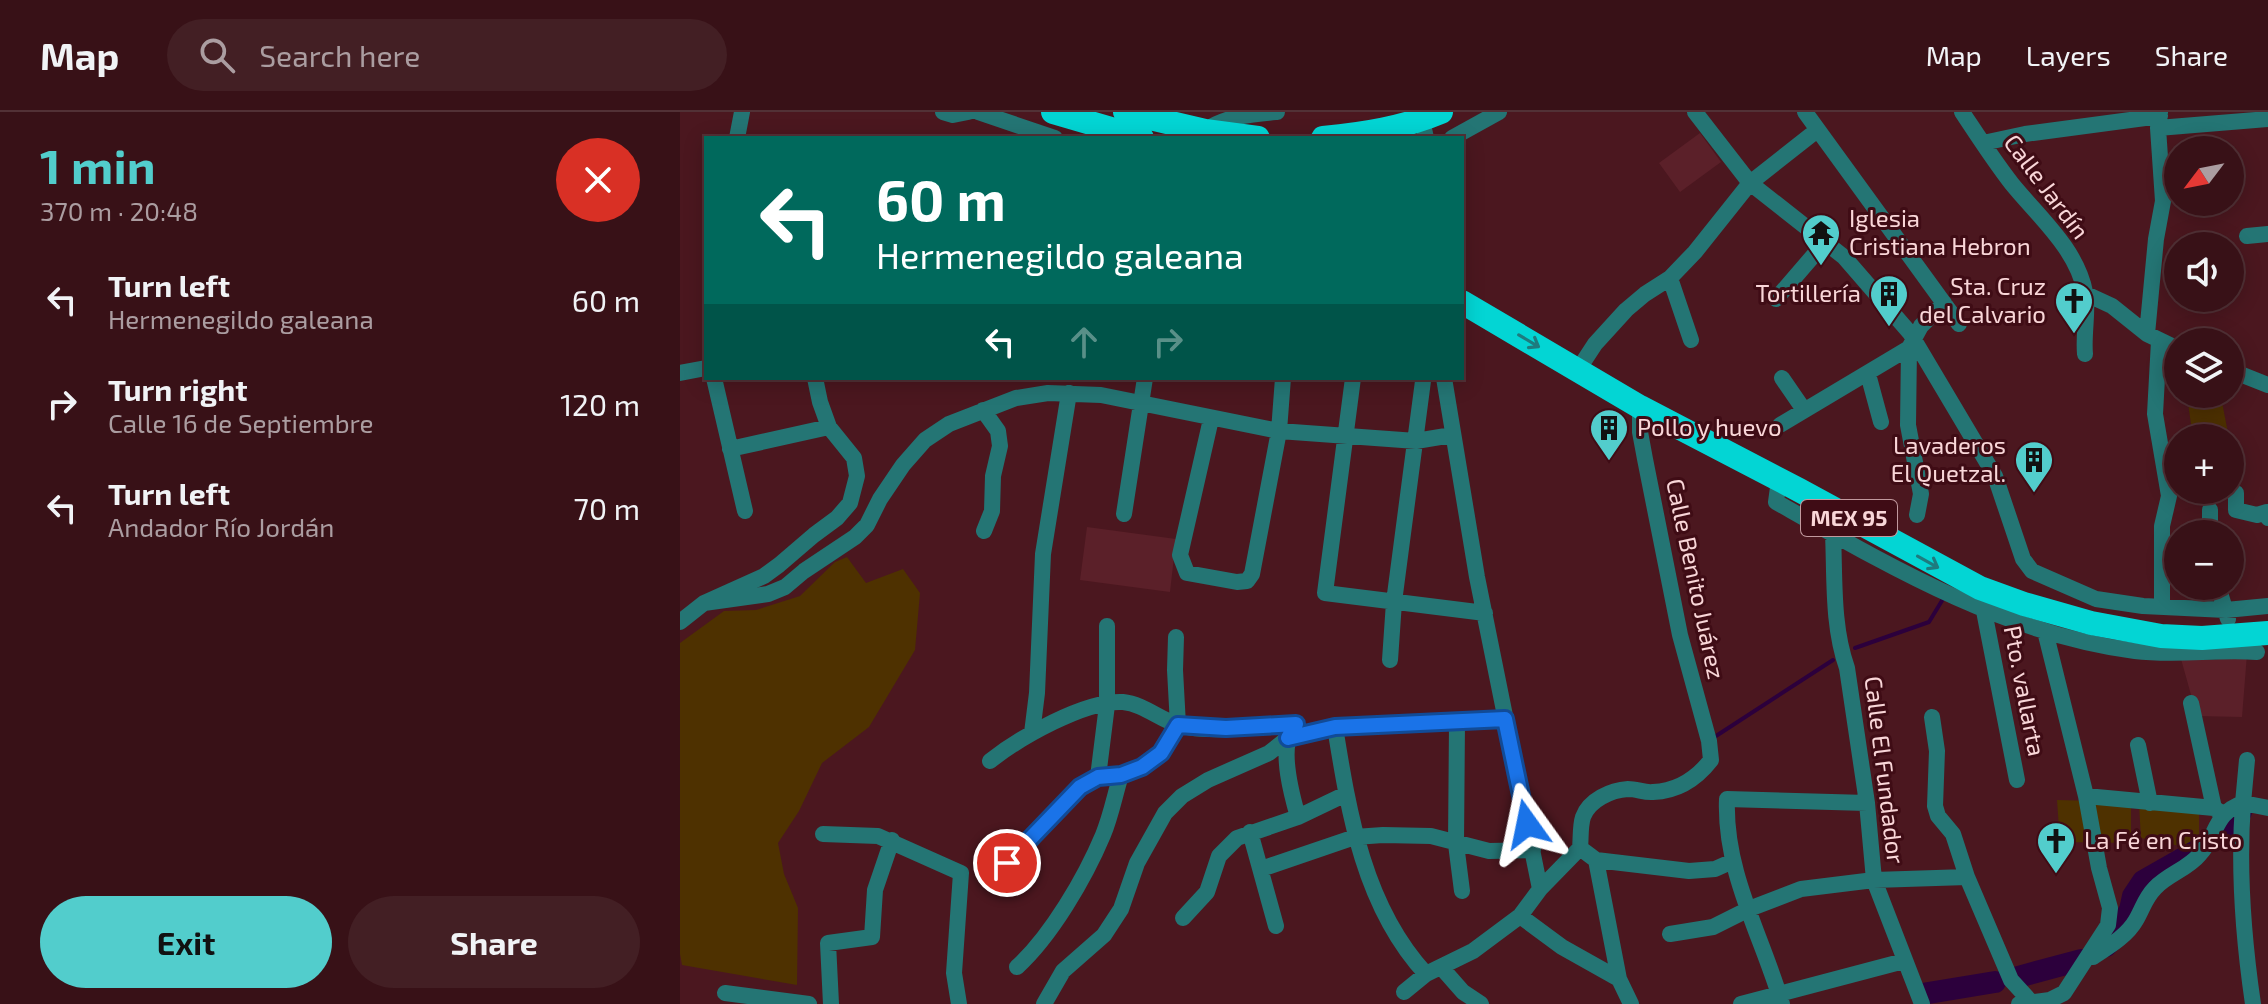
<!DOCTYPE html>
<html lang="en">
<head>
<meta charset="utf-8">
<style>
	body { margin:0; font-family:"Exo 2",sans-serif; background:#431f24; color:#f1f3f6; height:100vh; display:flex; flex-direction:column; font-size:30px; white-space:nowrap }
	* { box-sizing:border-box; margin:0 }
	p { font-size:26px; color:#ab9da1 }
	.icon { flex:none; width:44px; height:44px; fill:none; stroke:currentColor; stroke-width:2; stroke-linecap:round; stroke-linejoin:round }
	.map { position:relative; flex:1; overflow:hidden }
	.drawer { display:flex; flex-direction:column; background:#381117; width:680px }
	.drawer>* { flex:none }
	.banner { position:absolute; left:24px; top:24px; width:760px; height:244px; border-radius:0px; box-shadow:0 4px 20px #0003,0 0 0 2px #523136; background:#00695c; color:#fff; overflow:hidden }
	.needle { width:52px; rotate:238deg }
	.controls { position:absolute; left:1484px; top:24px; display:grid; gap:16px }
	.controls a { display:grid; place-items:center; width:80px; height:80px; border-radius:50%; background:#381117; box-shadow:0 4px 20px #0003,0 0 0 2px #523136; font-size:40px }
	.pin { position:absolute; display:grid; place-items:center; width:68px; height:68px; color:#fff; margin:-34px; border:4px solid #fff; border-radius:50%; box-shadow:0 2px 8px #0007 }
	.me { position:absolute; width:88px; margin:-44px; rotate:348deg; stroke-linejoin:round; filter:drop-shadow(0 0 6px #0008) }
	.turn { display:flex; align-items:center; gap:28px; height:168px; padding:0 40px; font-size:36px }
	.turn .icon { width:104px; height:104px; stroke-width:2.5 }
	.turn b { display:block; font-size:56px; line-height:68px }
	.lanes { display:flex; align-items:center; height:76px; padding:0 40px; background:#0003; justify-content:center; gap:40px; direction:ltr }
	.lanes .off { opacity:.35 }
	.round { display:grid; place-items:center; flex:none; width:84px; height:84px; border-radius:42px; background:#431f24 }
	.headline { display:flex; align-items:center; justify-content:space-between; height:136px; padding:0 40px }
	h1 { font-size:48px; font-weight:700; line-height:60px; color:#52cdcc }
	.primary-button { display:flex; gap:16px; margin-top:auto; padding:16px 40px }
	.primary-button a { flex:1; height:92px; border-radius:48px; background:#52cdcc; color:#111; font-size:32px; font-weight:700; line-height:92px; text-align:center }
	.primary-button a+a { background:#431f24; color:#f1f3f6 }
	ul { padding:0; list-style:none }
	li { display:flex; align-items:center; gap:24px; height:104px; padding:0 40px }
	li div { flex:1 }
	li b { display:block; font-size:30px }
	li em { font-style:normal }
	header { display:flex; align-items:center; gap:48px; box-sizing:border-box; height:112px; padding:0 40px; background:#381117; border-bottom:2px solid #523136 }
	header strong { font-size:38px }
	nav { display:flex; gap:44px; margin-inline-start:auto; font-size:28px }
	.search { width:560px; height:72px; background:#431f24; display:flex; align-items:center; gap:20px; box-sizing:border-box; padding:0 28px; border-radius:44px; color:#ab9da1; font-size:30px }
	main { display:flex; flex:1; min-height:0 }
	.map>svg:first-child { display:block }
</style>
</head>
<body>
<header>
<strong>Map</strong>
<div class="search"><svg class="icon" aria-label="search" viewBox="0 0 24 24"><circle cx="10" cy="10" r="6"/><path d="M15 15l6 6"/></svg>Search here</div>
<nav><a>Map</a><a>Layers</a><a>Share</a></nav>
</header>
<main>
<section class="drawer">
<div class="headline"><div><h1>1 min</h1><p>370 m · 20:48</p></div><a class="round" style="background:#d93025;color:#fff"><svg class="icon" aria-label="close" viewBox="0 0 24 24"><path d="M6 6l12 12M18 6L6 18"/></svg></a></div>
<ul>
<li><svg class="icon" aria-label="left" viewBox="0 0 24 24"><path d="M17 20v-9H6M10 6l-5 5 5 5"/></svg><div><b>Turn left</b><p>Hermenegildo galeana</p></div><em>60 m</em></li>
<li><svg class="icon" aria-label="right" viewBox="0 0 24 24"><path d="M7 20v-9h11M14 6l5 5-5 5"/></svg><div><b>Turn right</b><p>Calle 16 de Septiembre</p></div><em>120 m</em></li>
<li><svg class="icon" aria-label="left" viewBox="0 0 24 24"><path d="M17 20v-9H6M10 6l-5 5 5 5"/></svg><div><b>Turn left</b><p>Andador Río Jordán</p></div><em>70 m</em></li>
</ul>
<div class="primary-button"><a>Exit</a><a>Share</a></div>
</section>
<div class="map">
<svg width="1588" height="892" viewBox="0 0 1588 892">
	<rect width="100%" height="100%" fill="#4b171f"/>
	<path fill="#5b2029" d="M1020,21L1041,50L1000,80L979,51Z
		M407,415L496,427L490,480L400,468Z
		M1567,542L1562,605L1517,604L1501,547L1535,548Z"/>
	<path fill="#4e3100" d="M1542,290L1549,326H1513L1508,291Z
		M167,445L186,471L223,457L240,481L235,538L189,615L142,651L119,699L98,731L104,762L118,796L117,873L2,853L0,842V531L44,499L76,498L120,484L155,450Z
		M1377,688L1451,690V731L1380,730Z
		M1459,693L1519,700V738L1461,726Z"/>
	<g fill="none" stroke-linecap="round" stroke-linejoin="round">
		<path stroke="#2c003c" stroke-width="4" d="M1175,536L1249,510L1263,487
			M1036,624L1153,548"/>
		<path stroke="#2c003c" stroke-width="22" d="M1540,720L1561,700
			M1426,834L1432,828L1450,798L1453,784L1463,769L1514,740
			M1338,865L1401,848
			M1242,882L1315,870"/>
		<path stroke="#247574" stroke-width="16" d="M263,0L273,3L288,0
			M298,0L375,26
			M1015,0L1070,71L1164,145L1230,221L1315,364L1343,447L1352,459L1416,487L1463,494L1546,498L1588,494
			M1125,0L1279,212
			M1282,0C1298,24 1314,49 1332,72C1358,104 1397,137 1405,180C1409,195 1403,222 1405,242
			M742,8L746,26
			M1478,16L1588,7
			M526,18C546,4 573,2 597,0
			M57,26L62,0
			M772,26L819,0
			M1303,31L1345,22L1480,4
			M1567,124L1588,122
			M990,166L1011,228
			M1406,182L1432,194L1467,222L1498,237
			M1096,187L1146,129
			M1467,222L1476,127L1483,89L1478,16L1480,0
			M1479,229L1475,302L1489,384L1482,414V495
			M1229,236L1228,313L1241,382L1237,403
			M898,258L915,232L946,198L965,182L990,166L1015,140L1070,71L1136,19
			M1550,258L1588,273
			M0,261L26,256
			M1188,262L1201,310
			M34,266L65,399
			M673,266L645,481L805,501
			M764,266L797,465L860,777
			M1102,266L1124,298
			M303,298L318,319L320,334L313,364L312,399L304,419
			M531,307L500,443L507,461L557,470L567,469L572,462L599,319L603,266
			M1100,313L1229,236L1241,214L1264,191
			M50,337L149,315
			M1099,368L1096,390C1209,454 1324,522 1455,539C1496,544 1537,537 1577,540
			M1556,381V398L1577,403L1587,400L1588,406
			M444,402L465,266
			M1153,422C1155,466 1152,514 1167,556L1187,691L1194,768L1242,892
			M1530,422V398
			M1538,474L1548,507
			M24,491L88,482L105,475L124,459L175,425L187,413L200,387L223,353L245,328L269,312L336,286L368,281L421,283L599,319L736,329L772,323
			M1304,499L1337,668
			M0,510L24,491L84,464L99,453L134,423L157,406L170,391L177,364L174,346L149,315L140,290L135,266
			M710,548L714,490L743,269
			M1511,591L1534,696
			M1252,605L1257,639L1255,694L1258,704L1273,722L1287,765L1331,868L1352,891
			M777,611L776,732L782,779
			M655,615C669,702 684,795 746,862
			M611,620C600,641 612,684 618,705
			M352,621L357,581L363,442L389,281
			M1458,633L1470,691
			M310,649C339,626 405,588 443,590C464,592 480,608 499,613C529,622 584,614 616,612
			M418,665L427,593V514
			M1406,684L1534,696L1543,702
			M570,720L596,814
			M143,722L198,724L281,761L274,861L279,892
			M900,736C901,727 900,714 903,705C909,688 931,678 948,677C957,677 965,681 973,680C998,679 1017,666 1031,648L1029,629L1000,523L965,347L960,320V295
			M900,736L916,748L939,867L951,892
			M916,748L1009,759L1035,757L1053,749
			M327,751L400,675L418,665L441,663L462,655L481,641L498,613L495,558L496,525
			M581,757L675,725L703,723L751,724L809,739L853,738
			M840,804L882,835L939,867
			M503,806L527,780L539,744L557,726L618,705L666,682
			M990,822L1033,815L1069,797L1121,777L1194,768L1287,765
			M1413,845C1428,835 1447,824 1456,808C1463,796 1465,786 1475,776C1488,762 1508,757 1520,742C1538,722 1534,701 1563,691L1567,648
			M337,855C371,824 405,766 423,723C431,704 435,682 441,663
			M761,855L783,880L801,892
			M724,880L746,862L793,839L840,804L860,777L900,736
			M45,881L129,892
			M151,892L148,831L192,825L195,778L212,728
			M364,892L383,859L424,823L441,797L457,751L485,701L502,684L528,668L589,641L608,626L655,615L825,607
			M1061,892L1224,849
			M1102,892C1082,824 1044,760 1047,687L1187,691
			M1339,892L1370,888L1384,881L1428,813L1430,796L1419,756L1406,684L1365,519
			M1573,892C1563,824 1558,759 1563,691L1588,696"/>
		<path stroke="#03d5d4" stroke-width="24" d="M373,0L462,26
			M445,0L525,19L578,26
			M643,26C684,22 723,16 761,0
			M782,190L960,295L1119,378L1300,476L1344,492L1411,511L1481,524L1522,526L1588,521"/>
	</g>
	<defs><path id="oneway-shaft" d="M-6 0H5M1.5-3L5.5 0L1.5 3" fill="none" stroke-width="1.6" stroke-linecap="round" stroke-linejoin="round" transform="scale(2)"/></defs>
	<g stroke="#1e7b7e">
		<use href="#oneway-shaft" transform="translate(849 229) rotate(31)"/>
		<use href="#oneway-shaft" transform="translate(1248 450) rotate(29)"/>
	</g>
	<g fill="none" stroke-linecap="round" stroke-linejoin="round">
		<defs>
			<path id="route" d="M327,751L400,675L418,665L441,663L462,655L481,641L498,613L546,616L616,612L608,626L655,615L825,607L847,712"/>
		</defs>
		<use href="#route" stroke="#114b97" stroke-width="20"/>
		<use href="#route" stroke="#1a73e8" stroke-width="14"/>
	</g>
	<defs>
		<symbol id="temple-pin" viewBox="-11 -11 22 30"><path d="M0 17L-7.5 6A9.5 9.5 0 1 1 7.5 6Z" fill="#52cdcc" stroke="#3f0c15"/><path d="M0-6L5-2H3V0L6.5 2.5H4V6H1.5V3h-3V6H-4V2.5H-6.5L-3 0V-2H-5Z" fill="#111"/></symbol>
		<symbol id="building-pin" viewBox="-11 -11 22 30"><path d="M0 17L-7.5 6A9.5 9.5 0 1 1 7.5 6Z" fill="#52cdcc" stroke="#3f0c15"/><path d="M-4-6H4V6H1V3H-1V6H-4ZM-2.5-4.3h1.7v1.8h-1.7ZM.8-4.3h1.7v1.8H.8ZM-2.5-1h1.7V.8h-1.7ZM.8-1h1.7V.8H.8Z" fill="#111"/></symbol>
		<symbol id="church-pin" viewBox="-11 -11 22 30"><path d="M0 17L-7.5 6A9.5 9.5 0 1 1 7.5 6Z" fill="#52cdcc" stroke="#3f0c15"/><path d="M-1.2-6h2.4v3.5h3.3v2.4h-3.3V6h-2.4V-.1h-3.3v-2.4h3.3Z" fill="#111"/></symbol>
	</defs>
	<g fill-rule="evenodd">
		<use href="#temple-pin" x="1119" y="99" width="44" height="60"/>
		<use href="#building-pin" x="1187" y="160" width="44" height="60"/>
		<use href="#church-pin" x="1372" y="167" width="44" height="60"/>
		<use href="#building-pin" x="907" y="294" width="44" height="60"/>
		<use href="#building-pin" x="1332" y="326" width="44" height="60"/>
		<use href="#church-pin" x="1354" y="707" width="44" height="60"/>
	</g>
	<g text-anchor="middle" stroke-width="6" stroke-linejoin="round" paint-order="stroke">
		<rect fill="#3f0c15" stroke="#c1999e" stroke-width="2" x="1121" y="388" width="96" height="36" rx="6"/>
		<g font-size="22" font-weight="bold" fill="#f9d6d8">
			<text x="1169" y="414">MEX 95</text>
		</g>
		<g font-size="24" fill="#f9d6d8" stroke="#3f0c15">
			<text transform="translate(1366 75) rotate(53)" y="8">Calle Jardín</text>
			<text transform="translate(1015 467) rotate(78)" y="8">Calle Benito Juárez</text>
			<text transform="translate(1344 579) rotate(79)" y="8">Pto. vallarta</text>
			<text transform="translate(1204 658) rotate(83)" y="8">Calle El Fundador</text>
		</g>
		<g font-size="24" fill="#f9d6d8" stroke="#3f0c15" text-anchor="start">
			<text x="1169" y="115">Iglesia<tspan x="1169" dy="28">Cristiana Hebron</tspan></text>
			<text x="1366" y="183" text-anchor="end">Sta. Cruz<tspan x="1366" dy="28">del Calvario</tspan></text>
			<text x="1181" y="190" text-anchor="end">Tortillería</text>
			<text x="957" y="324">Pollo y huevo</text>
			<text x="1326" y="342" text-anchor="end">Lavaderos<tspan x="1326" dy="28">El Quetzal.</tspan></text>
			<text x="1404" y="737">La Fé en Cristo</text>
		</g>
	</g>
</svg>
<div class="controls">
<a><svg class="needle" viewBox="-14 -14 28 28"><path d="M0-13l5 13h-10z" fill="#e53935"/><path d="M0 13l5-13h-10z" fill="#ab9da1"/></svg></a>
<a><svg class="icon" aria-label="sound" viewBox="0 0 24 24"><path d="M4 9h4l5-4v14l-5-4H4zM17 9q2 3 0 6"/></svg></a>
<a><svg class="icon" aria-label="layers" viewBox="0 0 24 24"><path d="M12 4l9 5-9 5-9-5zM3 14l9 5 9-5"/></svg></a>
<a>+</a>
<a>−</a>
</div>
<div class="pin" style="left:327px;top:751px;background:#d93025"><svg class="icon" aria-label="arrive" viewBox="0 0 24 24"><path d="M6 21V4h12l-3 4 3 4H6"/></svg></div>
<svg class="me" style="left:847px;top:712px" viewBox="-20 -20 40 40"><path d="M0-17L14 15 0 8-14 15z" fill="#1a73e8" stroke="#fff" stroke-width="4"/></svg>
<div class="banner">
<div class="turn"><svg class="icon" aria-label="left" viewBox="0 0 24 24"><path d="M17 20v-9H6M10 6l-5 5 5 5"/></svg><div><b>60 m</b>Hermenegildo galeana</div></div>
<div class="lanes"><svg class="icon" aria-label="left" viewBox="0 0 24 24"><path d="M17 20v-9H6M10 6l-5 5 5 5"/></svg><svg class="icon off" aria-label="ahead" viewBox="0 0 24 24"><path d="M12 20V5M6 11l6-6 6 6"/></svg><svg class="icon off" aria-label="right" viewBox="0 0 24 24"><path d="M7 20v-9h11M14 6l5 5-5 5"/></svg></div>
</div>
</div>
</main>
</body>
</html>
